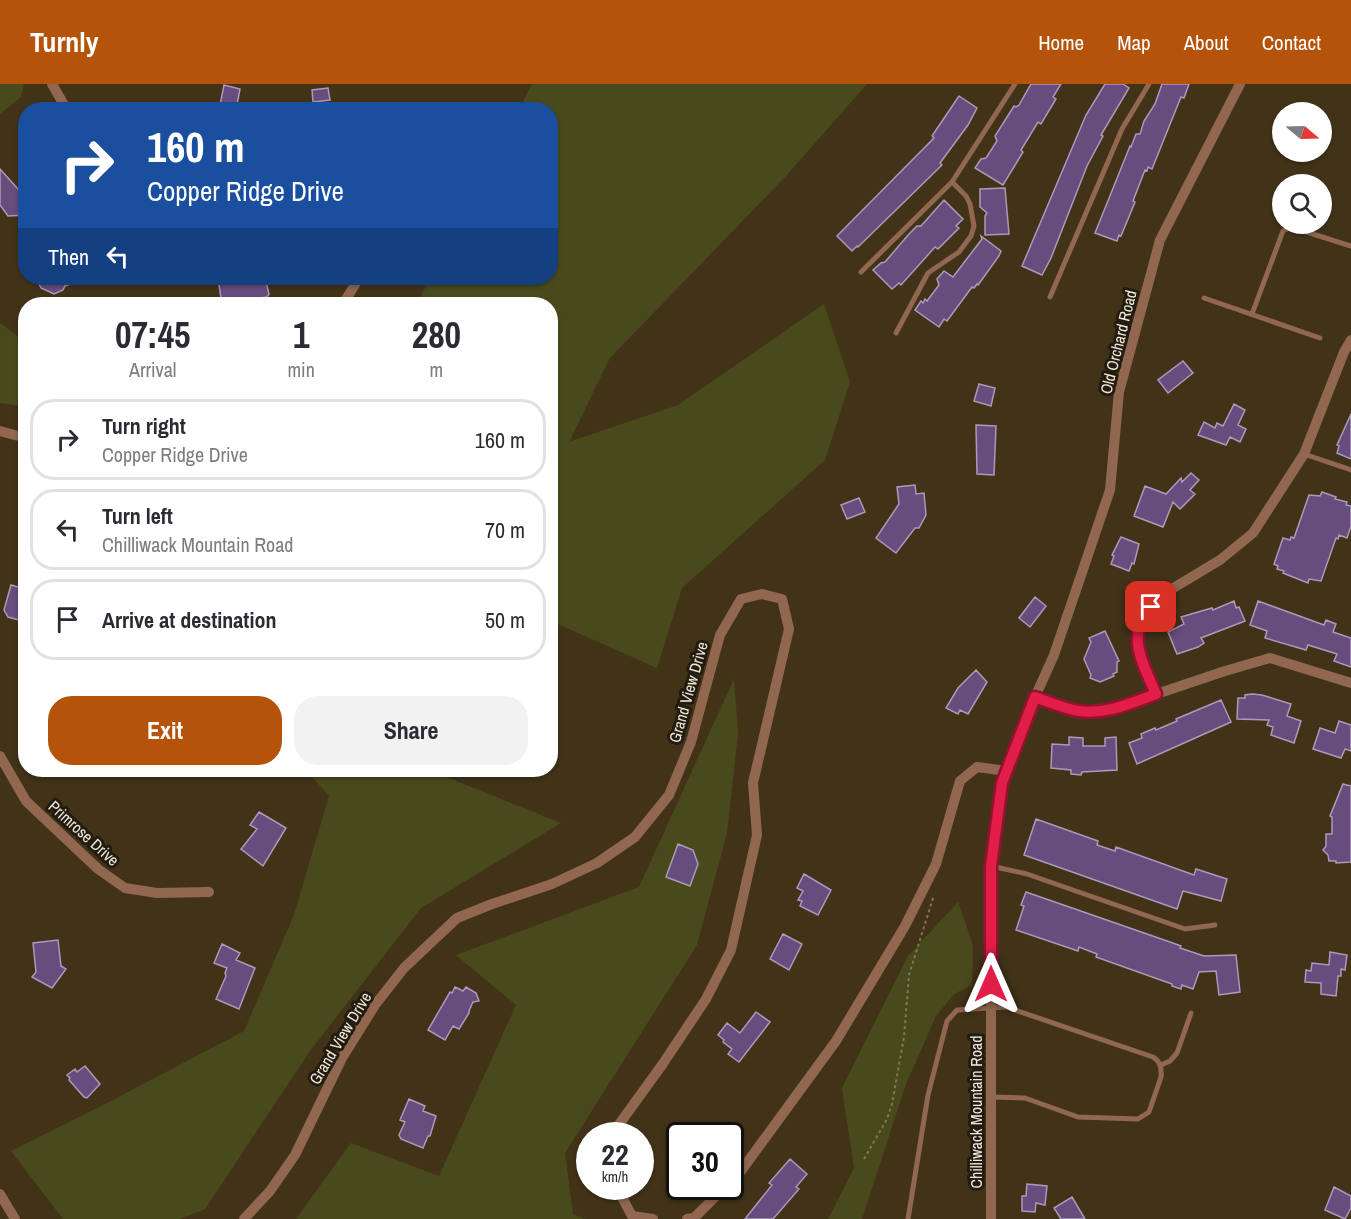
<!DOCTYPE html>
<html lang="en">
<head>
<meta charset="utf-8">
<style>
	body { margin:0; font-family:"Archivo Narrow",sans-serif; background:#f2f2f3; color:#2b2b33; height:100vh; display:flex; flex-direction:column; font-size:22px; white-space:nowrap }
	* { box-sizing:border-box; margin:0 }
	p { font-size:20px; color:#7c7c81 }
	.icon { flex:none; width:33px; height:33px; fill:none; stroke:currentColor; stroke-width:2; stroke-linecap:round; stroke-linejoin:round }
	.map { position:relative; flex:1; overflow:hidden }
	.side { position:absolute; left:18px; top:213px; width:540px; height:480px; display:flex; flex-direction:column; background:#fff; border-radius:24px; box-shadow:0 2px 4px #0004 }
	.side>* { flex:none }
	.top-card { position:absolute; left:18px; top:18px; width:540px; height:183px; border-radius:24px; box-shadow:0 2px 4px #0004; background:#1a4fa0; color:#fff; overflow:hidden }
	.needle { width:39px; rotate:109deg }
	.controls { position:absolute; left:1272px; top:18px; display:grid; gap:12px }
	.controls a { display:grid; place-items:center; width:60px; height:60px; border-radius:50%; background:#fff; box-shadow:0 2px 4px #0004; font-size:30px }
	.speed { position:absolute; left:576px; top:1038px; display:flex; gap:12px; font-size:30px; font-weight:700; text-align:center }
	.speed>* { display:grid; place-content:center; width:78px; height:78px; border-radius:50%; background:#fff; box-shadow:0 2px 4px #0004; line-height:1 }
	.speed small { font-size:15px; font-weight:400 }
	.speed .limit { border:3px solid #111; border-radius:9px; background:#fff; color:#111 }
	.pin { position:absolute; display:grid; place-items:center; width:51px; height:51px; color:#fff; margin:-26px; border-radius:12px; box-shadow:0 3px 9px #0006 }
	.me { position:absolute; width:66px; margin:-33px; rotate:0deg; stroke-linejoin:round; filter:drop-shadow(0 0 4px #0008) }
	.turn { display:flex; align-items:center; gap:21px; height:126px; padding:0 30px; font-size:27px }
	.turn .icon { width:78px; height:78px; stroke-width:2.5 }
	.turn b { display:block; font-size:42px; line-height:51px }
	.then { display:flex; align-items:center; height:57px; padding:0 30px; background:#0003; gap:12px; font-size:22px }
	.eta { display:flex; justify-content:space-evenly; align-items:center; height:102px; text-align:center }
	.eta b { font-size:36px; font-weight:700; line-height:42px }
	.cta { display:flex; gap:12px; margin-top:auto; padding:12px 30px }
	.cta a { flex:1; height:69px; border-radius:24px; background:#b45309; color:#fff; font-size:24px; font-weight:700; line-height:69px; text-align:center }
	.cta a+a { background:#f2f2f3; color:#2b2b33 }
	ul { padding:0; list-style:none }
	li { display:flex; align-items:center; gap:18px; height:81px; margin:0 12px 9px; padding:0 18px; border:3px solid #e1e1e2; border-radius:24px }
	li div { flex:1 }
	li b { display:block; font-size:22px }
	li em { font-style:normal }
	header { display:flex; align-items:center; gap:36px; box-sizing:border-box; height:84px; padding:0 30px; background:#b45309; color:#fff }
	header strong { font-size:28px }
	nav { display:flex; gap:33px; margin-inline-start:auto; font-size:21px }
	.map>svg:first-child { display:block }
</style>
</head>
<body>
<header>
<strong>Turnly</strong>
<nav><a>Home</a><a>Map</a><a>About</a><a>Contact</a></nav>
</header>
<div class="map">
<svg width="1351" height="1135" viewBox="0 0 1351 1135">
	<rect width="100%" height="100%" fill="#423318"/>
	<path fill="#494a1b" d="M0,0H24L21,13L0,30Z
		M532,0H867L786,92L610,274L569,358L678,321L824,220L850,298L825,376L682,504L657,584L551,537L550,220H417L430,194H550V26L519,25Z
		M0,239L21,255L25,253V323L0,319Z
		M734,595L738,649L727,749L697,861L565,1069L573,1130L585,1135H296L351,1059L439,1092L516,921L456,871L639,803Z
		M306,686H429L561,739L421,824L310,967L205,1125L180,1135H63L11,1067L109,1018L244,947L294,831L329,712Z
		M958,818L973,861L972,901L954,910L936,932L906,1000L862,1135H828L854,1084L842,1004L908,872Z"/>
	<path fill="#674d7d" stroke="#aa9ab9" stroke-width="1.5" d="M1031,0H1061L1053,13L1056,15L1041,40L1038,38L1021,66L1023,68L1003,101L975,84L981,75L986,74L997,57L995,52L1014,22L1016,23L1019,21Z
		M1105,0H1123L1129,4L1101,51L1103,52L1087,82L1051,174L1042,191L1022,182L1086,31Z
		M1162,0H1189L1184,14L1181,13L1152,85L1148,83L1147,87L1145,86L1133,117L1135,118L1121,152L1119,151L1117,157L1095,149L1130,62L1131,63L1136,50H1140L1144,37L1155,20Z
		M224,1L240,5L236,26H219Z
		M328,4L330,16L313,18L312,6Z
		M959,12L977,24L968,41L940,79L942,81L858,163L857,162L852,167L837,152L934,54L932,52Z
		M0,85L18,105L26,108V131L8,132L0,121Z
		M1005,104L1009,150L985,151V132L987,129L980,123V105Z
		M944,116L963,135L956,142L959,144L938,165L935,163L901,201L899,199L892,205L873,186L881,179L885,178L909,150L917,142H921Z
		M981,152L1001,167L999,172L978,201L977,200L974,204L972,203L947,237L944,235L939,243L915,226L921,217L923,219L925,215L927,217L939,201L937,195L944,187L953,193L982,155Z
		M36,194H85L65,202L63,206L54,210L41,204Z
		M226,194H265L269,210L267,213L246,216L247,220H222L218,195Z
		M1183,277L1193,289L1168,309L1158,296Z
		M979,300L995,304L991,322L974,317Z
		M1234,320L1245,326L1238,341L1246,345L1240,358L1230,353L1226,361L1198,351L1204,338L1215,344L1217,339L1223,342Z
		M1351,330V375L1337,369L1339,362L1337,361Z
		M976,341L996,342L994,391L977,390Z
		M1191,389L1199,396L1190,406L1195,410L1180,425L1173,418L1163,443L1134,432L1145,402L1166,410L1181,394L1182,398Z
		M915,401L916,410L924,409L926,431L919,444H915L896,469L876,454L899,420L897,403Z
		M1322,408L1336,413L1335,415L1347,418L1346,421L1351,422V442L1347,454L1339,451L1338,455L1336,454L1321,497L1309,495L1308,499L1283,489L1284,487L1277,485L1278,482L1274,480L1283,454L1290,456L1291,453L1294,454L1309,411L1320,412Z
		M859,414L865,428L847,435L841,421Z
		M1121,453L1139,460L1134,480L1132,479L1129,487L1111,480L1114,472L1112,471Z
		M11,501L26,505V538L8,533L4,526Z
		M1035,513L1046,522L1030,543L1019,534Z
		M1234,517L1236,524L1239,523L1245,537L1201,554L1204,559L1198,563L1177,570L1168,548L1184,540L1181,533L1212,524L1213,526Z
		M1258,517L1324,541L1326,536L1336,540L1333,548L1351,554V583L1334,577L1337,570L1308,561L1306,566L1265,554L1267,547L1250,541Z
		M1105,547L1119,577L1117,578V588L1113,590L1114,592L1100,598L1090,594L1091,591L1084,575L1091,558L1089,554Z
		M976,586L987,598L968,630L960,626L958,630L946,624L958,604Z
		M1252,610L1262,611L1291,620L1287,632L1301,637L1294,659L1271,651L1273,643L1267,641L1269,636L1237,635L1238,614H1245V611Z
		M1221,616L1231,638L1137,680L1129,659L1142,654L1141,650L1155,644L1156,646L1177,637L1176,635Z
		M1339,637L1351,641V667L1345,665L1341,674L1313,665L1320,644L1335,649Z
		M1069,653L1083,654V662H1105V654L1116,653L1117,686L1082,688L1081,691L1071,690V686L1051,684L1052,660L1069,661Z
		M1343,700L1351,702V778L1336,779V777H1329L1328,771L1323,766L1326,762V750H1332V733L1330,732Z
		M259,728L286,744L263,782L241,765L257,745L250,741Z
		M1036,735L1098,757L1097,761L1115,767L1116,763L1194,791L1196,785L1227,795L1221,817L1183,807L1177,825L1024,771Z
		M678,760L693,766L698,780L690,802L666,793Z
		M804,790L831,806L818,831L800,822L802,817L798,816L803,807L797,804Z
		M1026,808L1170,858L1181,862L1180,864L1204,872L1236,871L1240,908L1219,911L1216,887L1199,888L1193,905L1182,901L1181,905L1172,902V900L1096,873L1097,870L1079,863L1078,867L1016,846L1024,822L1021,821Z
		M783,850L802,860L789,886L770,875Z
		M58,856L61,882L66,885L52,904L32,893L36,888L33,859Z
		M222,860L240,869L236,876L255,884L239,925L216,915L226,892L225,889L227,884L214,879Z
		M1330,868L1347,871L1345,886L1341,885V892H1338L1336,912L1321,910V899L1305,898L1306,886L1311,887L1312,879L1329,881Z
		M455,903L463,907L466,903L476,909L479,917L473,918L469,927V929L459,945L453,942L445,956L428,946L450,908L452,909Z
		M756,928L770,938L739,978L728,970L732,965L723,958L724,956L718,951L727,939L740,949Z
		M85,982L100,1000L87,1014L84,1013L69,996L70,994L67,991L75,985L77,988Z
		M409,1015L425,1022L423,1027L436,1032L430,1052H428L423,1064L401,1055L399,1051L405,1038L400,1036Z
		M790,1075L807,1090L796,1103L799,1105L773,1135H745L772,1101L769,1099Z
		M1027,1100L1047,1102L1045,1121L1036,1119L1035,1128L1022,1127V1112H1026Z
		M1334,1103L1351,1112V1124L1345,1135L1325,1126Z
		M1072,1113L1085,1135H1061L1054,1124Z"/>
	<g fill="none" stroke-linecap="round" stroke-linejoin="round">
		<path stroke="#81745d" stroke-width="2" stroke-dasharray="3 3" stroke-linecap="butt" d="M864,1075L887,1035L892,1020L904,953L909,891L934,811"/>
		<path stroke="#916750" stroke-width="5" d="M861,188L952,98L1015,0
			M1050,213L1122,45L1149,0
			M1204,214L1320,254
			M1252,230L1283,147L1291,143L1351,162
			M896,249L928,189L959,168L971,152L974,142L970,120L966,112L952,98
			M1304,370L1351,386
			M991,782L1027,790L1185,845L1215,841
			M1161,981L1170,977L1177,969L1191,929
			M908,1135L928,1011L947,937L957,926L1006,923L1153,973C1160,977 1162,984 1161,993L1149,1028L1138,1035L1078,1033L1025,1014L991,1013"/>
		<path stroke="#916750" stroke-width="10" d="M52,0L67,26
			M343,220L359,194
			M0,347L26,354
			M1156,610L1136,560L1142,533L1160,512L1220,476L1253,449L1304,370L1344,268L1351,256
			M1035,613C1063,623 1082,631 1112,625L1225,587L1270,574L1351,599
			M0,672L26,717L98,785L125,804L157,809L209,808
			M730,1098L741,1087L836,957L905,842L936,780L960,697L977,683L1007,687
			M616,1102L632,1132L653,1135
			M0,1110L15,1135
			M244,1135L270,1107L295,1071L342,974L375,921L404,884L457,834L492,820L552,800L597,779L635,753L669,711L691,658L720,551L741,515L762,510L782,515L789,545L753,699L757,751L731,866L706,915L662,981L615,1046L614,1052
			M687,1135L694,1134L726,1102
			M991,1135V782L1002,699L1035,613L1054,571L1110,406L1119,308L1160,156L1240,0"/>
	</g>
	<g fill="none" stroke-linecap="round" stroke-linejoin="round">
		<defs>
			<path id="route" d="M991,900V782L1002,699L1035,613C1049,618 1064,625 1079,627C1106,631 1131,619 1156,610C1143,579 1125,552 1151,523"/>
		</defs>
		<use href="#route" stroke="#92132f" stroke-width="15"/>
		<use href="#route" stroke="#e11d48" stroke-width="10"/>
	</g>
	<g text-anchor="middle" stroke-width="6" stroke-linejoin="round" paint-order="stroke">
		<g font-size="16" fill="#f0e7d7" stroke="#231c10">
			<text transform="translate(1118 258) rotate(-76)" y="6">Old Orchard Road</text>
			<text transform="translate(688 608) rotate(-74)" y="6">Grand View Drive</text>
			<text transform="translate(84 749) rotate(42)" y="6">Primrose Drive</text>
			<text transform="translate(340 954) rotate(-59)" y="6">Grand View Drive</text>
			<text transform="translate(976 1028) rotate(-90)" y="6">Chilliwack Mountain Road</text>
		</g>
	</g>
</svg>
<div class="controls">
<a><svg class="needle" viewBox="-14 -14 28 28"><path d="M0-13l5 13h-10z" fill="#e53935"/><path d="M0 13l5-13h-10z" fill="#7c7c81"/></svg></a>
<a><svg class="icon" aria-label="search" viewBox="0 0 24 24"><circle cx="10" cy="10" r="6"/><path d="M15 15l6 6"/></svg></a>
</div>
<div class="speed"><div>22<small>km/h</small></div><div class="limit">30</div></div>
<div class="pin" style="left:1151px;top:523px;background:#d93025"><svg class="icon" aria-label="arrive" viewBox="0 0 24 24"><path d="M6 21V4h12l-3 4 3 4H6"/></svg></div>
<svg class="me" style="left:991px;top:900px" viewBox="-20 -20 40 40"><path d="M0-17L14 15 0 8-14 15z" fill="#e11d48" stroke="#fff" stroke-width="4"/></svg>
<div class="top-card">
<div class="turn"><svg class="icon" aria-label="right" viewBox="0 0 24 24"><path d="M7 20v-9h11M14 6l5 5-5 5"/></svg><div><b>160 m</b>Copper Ridge Drive</div></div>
<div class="then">Then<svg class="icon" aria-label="left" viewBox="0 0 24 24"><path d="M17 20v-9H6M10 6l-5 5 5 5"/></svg></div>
</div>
<section class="side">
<div class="eta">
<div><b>07:45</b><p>Arrival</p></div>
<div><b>1</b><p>min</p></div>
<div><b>280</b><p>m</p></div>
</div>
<ul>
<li><svg class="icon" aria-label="right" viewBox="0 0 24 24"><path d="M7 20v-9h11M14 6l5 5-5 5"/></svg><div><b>Turn right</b><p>Copper Ridge Drive</p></div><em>160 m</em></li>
<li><svg class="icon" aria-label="left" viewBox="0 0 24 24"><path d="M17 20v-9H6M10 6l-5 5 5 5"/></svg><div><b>Turn left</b><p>Chilliwack Mountain Road</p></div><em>70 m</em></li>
<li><svg class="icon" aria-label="arrive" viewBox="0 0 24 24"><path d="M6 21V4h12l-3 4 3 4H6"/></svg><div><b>Arrive at destination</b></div><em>50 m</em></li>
</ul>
<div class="cta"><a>Exit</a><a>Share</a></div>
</section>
</div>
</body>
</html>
